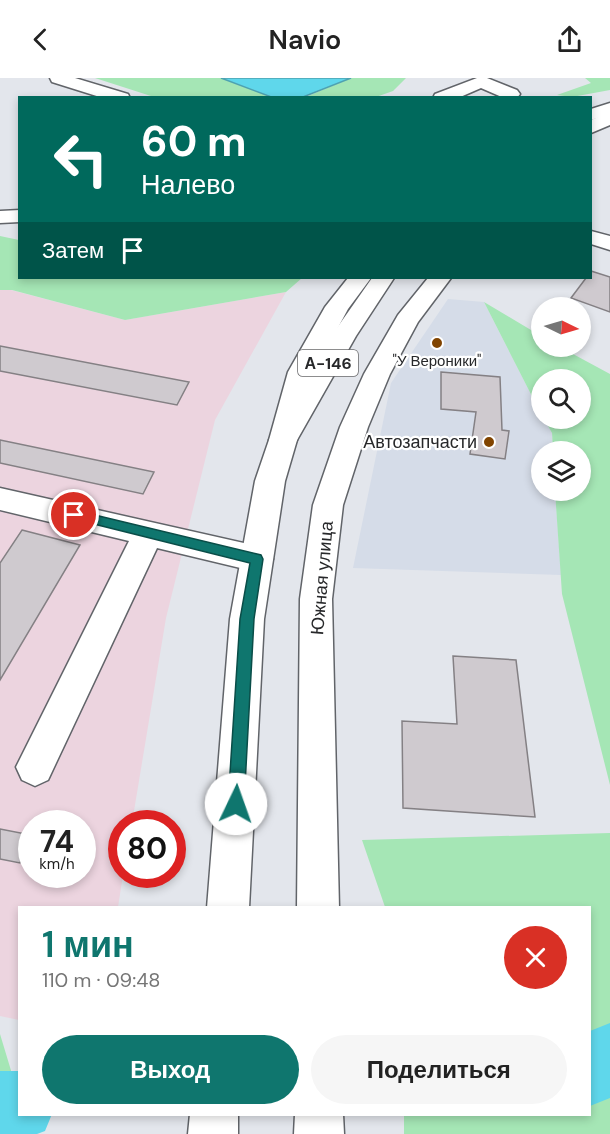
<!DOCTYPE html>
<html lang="ru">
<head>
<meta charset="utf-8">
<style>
	body { margin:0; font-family:"DM Sans",sans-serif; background:#f6f6f6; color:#222; height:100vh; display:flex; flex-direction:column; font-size:22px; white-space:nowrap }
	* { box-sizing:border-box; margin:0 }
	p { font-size:20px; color:#767676 }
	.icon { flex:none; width:33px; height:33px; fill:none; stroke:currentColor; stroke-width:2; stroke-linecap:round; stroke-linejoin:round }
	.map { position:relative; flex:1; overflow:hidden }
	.sheet { position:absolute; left:18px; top:828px; width:573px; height:210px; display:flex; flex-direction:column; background:#fff; border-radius:0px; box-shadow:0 3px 9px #0003 }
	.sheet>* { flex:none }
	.top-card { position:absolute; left:18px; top:18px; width:574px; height:183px; border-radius:0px; box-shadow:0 3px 9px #0003; background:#00695c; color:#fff; overflow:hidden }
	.needle { width:39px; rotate:95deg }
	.controls { position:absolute; left:531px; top:219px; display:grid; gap:12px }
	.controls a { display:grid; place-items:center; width:60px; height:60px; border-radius:50%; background:#fff; box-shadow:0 3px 9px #0003; font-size:30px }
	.speed { position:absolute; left:18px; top:732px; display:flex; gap:12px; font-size:30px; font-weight:700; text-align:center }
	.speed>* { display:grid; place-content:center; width:78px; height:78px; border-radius:50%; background:#fff; box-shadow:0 3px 9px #0003; line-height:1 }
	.speed small { font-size:15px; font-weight:400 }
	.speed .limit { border:9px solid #d22; background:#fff; color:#111 }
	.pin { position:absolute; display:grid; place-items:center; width:51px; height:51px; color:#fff; margin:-26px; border:3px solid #fff; border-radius:50%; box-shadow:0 2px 6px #0007 }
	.me { position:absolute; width:66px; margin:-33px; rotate:3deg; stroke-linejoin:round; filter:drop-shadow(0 0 4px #0008) }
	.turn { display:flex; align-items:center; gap:21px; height:126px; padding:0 24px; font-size:27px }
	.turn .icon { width:78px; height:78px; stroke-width:2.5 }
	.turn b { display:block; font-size:42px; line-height:51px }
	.then { display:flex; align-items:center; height:57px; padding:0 24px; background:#0003; gap:12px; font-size:22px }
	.round { display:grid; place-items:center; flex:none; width:63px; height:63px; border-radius:32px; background:#f6f6f6 }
	.headline { display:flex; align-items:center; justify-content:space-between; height:102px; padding:0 24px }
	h1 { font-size:36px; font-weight:600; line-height:45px; color:#0f766e }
	.cta { display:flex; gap:12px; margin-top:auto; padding:12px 24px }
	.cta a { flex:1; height:69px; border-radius:36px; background:#0f766e; color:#fff; font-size:24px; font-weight:600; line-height:69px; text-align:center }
	.cta a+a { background:#f6f6f6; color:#222 }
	header { display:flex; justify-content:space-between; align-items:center; height:78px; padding:0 24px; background:#fff; font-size:27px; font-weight:600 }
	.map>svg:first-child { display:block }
</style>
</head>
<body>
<header><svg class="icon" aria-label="back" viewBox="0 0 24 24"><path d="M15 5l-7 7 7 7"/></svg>Navio<svg class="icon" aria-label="share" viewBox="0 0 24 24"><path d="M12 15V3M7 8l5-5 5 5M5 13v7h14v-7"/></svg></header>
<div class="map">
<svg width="610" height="1056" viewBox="0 0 610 1056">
	<rect width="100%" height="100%" fill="#e3e6ec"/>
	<path fill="#d5dce8" d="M448,221L484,224L541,336L542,340L544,341L552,355L553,373L542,374V412L555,413L561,497L353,490L391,305Z"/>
	<path fill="#ecd4df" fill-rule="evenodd" d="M0,212H11L125,242L286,214L215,342L166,540L132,745L122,746L123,797L118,829L20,830L19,942L0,938ZM32,746H82V796H32Z"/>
	<path fill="#a5e6b5" d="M95,0H221L274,19H154Z
		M351,0H406L393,13L376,19L303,20Z
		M585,0H610V12L572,19L557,17L591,5Z
		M0,158L19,162L20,200H302L286,214L125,242L12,212H0Z
		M484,224L541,258L542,268L560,269L610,296V707L562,516L555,413L580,412V374L553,373L552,355L544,341L580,340V302H542L541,336Z
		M610,755V1056H404V1037L590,1036V830L385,829L362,762Z
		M0,956L19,1019L20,1036L25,1037L31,1056H0Z"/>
	<path fill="#5fd7eb" stroke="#4ea2b1" stroke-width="1.5" d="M221,0H351L303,19L274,20Z"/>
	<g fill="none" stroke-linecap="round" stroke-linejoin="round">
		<path fill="#5fd7eb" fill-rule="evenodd" d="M610,945V1020L590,1028V953Z
			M0,993H20V1036H52L45,1053L37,1056H0Z"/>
	</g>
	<path fill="#cfcacf" stroke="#848084" stroke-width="1.5" d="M591,193L610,199V234L571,220L586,200H591Z
		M0,268L189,304L177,327L0,293Z
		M441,294L500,299L502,352L509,353L505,381L470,376L476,334L441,331Z
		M0,362L154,394L143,416L0,385Z
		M22,452L80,467L0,602V485Z
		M453,578L516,582L535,739L403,730L402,643L457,646Z
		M0,751L31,757L20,785L0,781Z"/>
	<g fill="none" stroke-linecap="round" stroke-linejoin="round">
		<defs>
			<path id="minor" d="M50,0H75L128,16L130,20H103L52,4Z
				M477,0H487L517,12L520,16L517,20H504L481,10L458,20H433L435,16Z
				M610,34V47L591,55V42Z
				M20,132V144L0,145V133Z
				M591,153L610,158V172L591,166Z
				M348,200H371L348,231L314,294L297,362L293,369L283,372L273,369L269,362L288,294L325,229Z
				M428,200H451L418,244L390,296L368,349L343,427L332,521L339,830H297L300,521L313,427L340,349L364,296L398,237Z
				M0,410L257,468L268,472L273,481L268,490L257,494L157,470L48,702L35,708L22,702L16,689L129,463L0,432Z
				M295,1036H343L344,1056H294Z"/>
			<path id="highway" d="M610,25V36L591,42V31Z
				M372,200H394L356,258L297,362L285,403L264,541L249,830H207L230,541L255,403L269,362L332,257Z
				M190,1036H238V1056H188Z"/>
		</defs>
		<use href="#minor" stroke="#616469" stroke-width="3"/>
		<use href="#highway" stroke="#616469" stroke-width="3"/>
		<use href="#minor" fill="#fff" fill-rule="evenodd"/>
		<use href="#highway" fill="#fff" fill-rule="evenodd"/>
	</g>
	<path fill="#0f766e" stroke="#0a4d48" stroke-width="1.5" d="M74,432L261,477L263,481L254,541L244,726L242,732L236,734L230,732L228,726L240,541L250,485L70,440L68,437L70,433Z"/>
	<g fill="#814400" stroke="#fff" stroke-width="2">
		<circle cx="437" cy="265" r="6"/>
		<circle cx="489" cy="364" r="6"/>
	</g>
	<g text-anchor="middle" stroke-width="4.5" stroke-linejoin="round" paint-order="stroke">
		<g font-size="15" fill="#27282a" stroke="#fff">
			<text x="437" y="288">"У Вероники"</text>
		</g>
		<rect fill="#fff" stroke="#68686a" stroke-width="1.5" x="298" y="272" width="60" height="26" rx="4.5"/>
		<g font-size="16" font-weight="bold" fill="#27282a">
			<text x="328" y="291">А-146</text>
		</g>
		<g font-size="18" fill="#27282a" stroke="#fff" text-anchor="end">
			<text x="477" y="370">Автозапчасти</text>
		</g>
		<g font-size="18" fill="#27282a" stroke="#fff">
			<text transform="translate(322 500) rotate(-85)" y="6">Южная улица</text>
		</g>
	</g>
</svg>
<div class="controls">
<a><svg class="needle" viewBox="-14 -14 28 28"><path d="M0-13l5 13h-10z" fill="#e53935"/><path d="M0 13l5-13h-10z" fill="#767676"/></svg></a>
<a><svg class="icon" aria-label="search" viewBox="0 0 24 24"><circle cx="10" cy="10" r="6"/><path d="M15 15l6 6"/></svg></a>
<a><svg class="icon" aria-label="layers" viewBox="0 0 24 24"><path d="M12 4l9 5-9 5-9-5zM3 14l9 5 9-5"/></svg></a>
</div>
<div class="speed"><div>74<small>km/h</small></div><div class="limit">80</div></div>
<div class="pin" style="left:74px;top:437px;background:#d93025"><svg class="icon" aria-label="arrive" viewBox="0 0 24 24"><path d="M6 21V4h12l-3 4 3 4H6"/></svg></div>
<svg class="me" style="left:236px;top:726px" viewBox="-20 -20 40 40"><circle r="19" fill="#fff"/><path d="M0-13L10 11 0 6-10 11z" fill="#0f766e"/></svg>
<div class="top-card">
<div class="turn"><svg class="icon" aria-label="left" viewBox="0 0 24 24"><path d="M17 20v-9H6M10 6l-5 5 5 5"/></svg><div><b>60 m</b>Налево</div></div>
<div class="then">Затем<svg class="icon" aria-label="arrive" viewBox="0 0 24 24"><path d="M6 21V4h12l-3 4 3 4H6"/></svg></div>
</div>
<section class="sheet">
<div class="headline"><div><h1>1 мин</h1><p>110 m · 09:48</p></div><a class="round" style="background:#d93025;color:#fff"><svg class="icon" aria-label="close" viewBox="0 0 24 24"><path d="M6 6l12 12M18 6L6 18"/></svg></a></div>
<div class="cta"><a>Выход</a><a>Поделиться</a></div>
</section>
</div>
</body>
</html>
